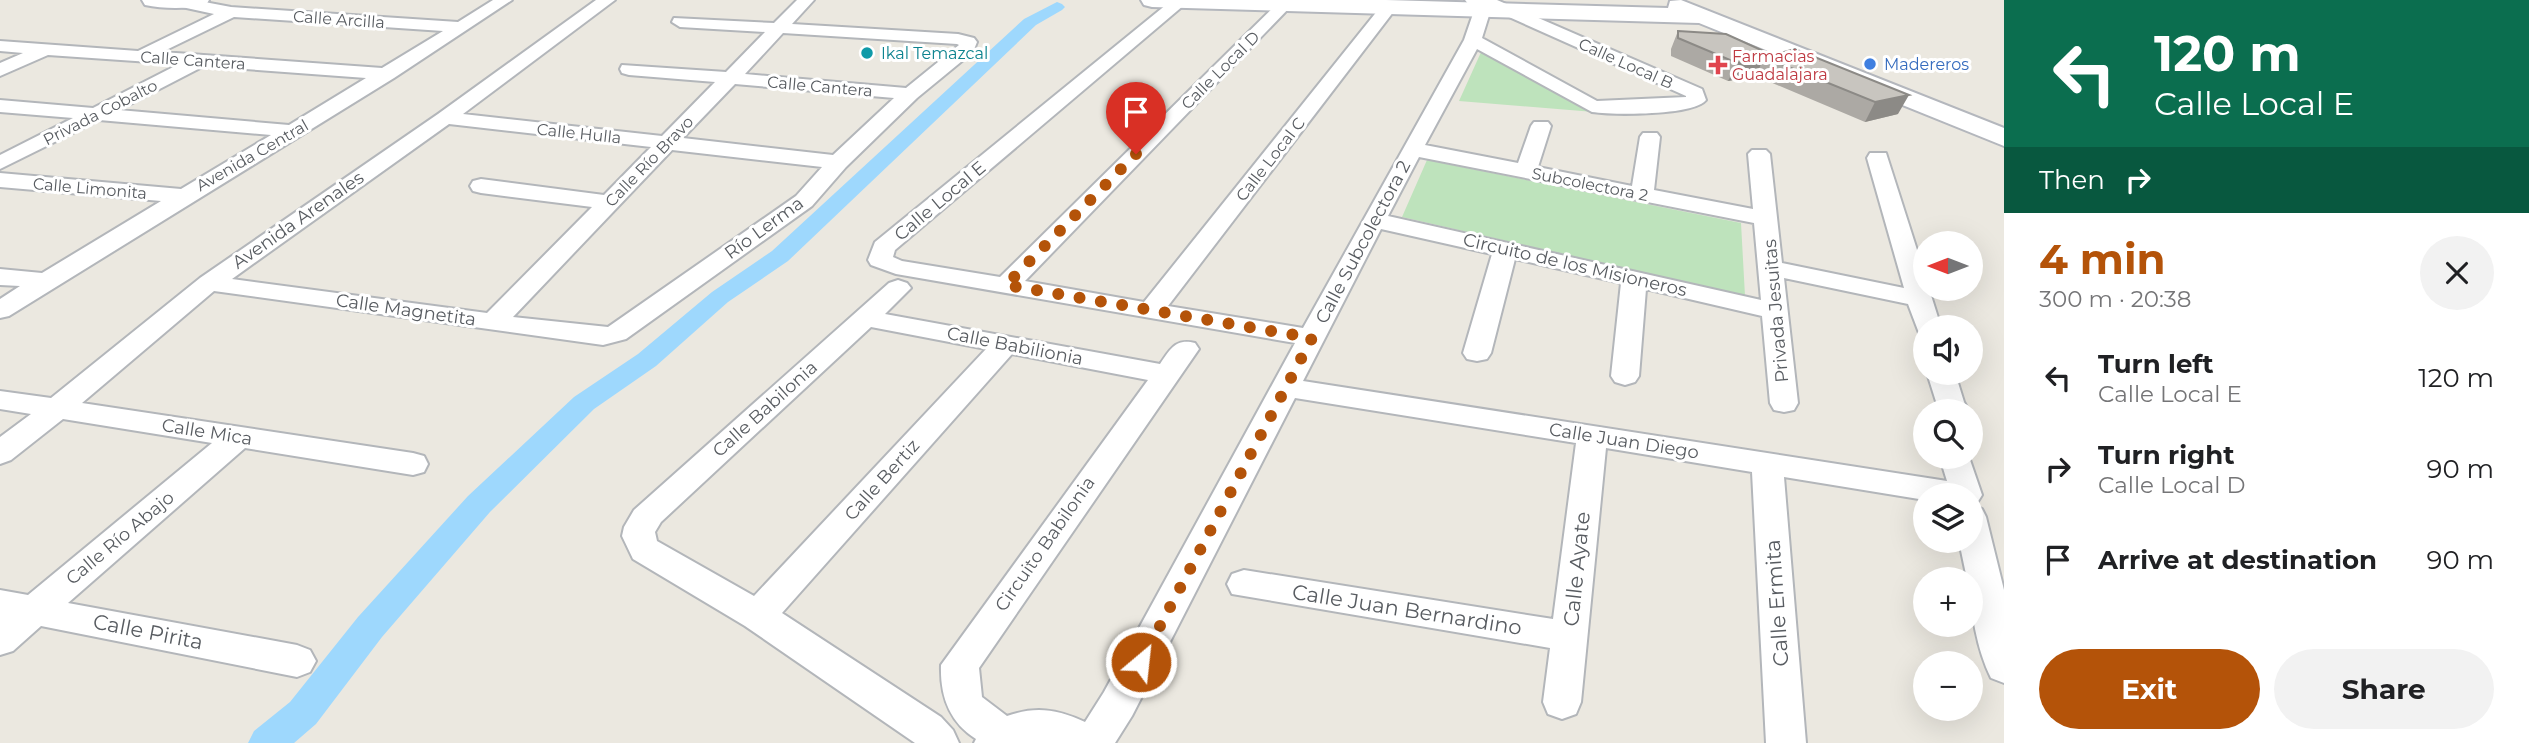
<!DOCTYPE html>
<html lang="en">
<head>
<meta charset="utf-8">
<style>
	body { margin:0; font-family:Montserrat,sans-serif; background:#f2f2f2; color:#202124; height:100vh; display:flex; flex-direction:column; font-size:26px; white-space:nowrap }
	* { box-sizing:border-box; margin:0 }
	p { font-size:23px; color:#757577 }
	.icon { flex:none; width:38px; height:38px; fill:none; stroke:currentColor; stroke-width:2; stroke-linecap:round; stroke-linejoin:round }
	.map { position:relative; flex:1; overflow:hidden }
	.drawer { display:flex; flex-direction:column; background:#fff; width:525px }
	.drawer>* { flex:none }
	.hud { background:#0b6e4f; color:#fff; overflow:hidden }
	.needle { width:46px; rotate:270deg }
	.controls { position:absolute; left:1913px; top:231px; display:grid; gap:14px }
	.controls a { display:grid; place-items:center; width:70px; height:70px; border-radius:50%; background:#fff; box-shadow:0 7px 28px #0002; font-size:35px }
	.pin { position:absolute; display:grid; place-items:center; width:60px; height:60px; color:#fff; margin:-72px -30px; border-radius:50% 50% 50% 0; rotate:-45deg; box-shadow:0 0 7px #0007 }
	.pin .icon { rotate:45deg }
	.me { position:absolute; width:77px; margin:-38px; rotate:28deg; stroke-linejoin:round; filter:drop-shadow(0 0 5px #0008) }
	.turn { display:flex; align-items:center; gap:24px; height:147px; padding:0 35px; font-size:32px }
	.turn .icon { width:91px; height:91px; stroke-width:2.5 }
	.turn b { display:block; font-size:49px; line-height:60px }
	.then { display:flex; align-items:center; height:66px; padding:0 35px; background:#0003; gap:14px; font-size:26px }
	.round { display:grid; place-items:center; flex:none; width:74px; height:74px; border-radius:37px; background:#f2f2f2 }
	.overview { display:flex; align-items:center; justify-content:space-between; height:119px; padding:0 35px }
	h1 { font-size:42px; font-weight:700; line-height:52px; color:#b45309 }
	.action { display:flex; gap:14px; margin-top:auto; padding:14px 35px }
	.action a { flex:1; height:80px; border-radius:42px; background:#b45309; color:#fff; font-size:28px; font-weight:700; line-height:80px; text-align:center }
	.action a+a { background:#f2f2f2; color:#202124 }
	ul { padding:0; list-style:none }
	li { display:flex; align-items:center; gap:21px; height:91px; padding:0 35px }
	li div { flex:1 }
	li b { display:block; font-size:26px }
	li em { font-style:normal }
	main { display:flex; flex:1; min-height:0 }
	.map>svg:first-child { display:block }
</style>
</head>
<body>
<main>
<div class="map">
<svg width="2004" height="743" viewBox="0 0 2004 743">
	<rect width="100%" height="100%" fill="#ebe8e0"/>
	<path fill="#bee3bc" d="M1482,50L1594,112L1459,101Z
		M1427,160L1741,223L1745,296L1402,217Z"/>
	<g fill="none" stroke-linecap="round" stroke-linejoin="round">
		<path fill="#9ed8fd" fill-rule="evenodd" d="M1057,2L1062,4L1065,7L1062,10L1036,25L788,261L728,302L656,366L594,409L490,512L382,637L316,724L294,743H248L254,731L290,702L358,617L468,496L574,397L638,354L712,292L772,251L1024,19Z"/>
		<defs>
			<path id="street" d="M167,0H194L231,7L458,22L493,0H512L394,78L9,316L0,318V299L20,286L0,285V269L42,273L161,201L0,187V173L181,189L271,135L99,120L0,169V155L73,118L0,112V100L93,108L179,64L48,55L0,76V63L23,53L0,51V41L138,51L214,14L168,4ZM234,17L443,31L382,68L162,52ZM204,66L366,78L289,125L119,110Z
				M596,0H615L463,114L662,136L715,82L629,75L622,73L620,69L622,65L726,72L765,32L680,27L672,22L674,18L774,23L797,0H814L792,24L958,34L974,38L977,42L973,52L917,98L846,167L812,206L626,339L603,345L214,291L82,403L413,453L424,456L428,464L424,472L413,475L245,448L68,603L297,645L310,650L316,661L310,672L297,677L41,626L13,651L0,655V590L28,595L212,443L63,419L11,460L0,464V437L31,414L0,409V391L51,398L200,278L438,114ZM783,33L957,44L959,45L906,88L745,74ZM735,84L894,98L833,155L683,138ZM449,124L651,147L604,195L481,179L473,181L470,186L473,191L481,193L592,207L487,313L232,279ZM672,150L822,167L796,196L608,327L513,317Z
				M1172,0H1190L895,250L893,257L902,261L1000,277L1281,0L1291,1L1293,4L1025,281L1144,302L1382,5L1388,3L1396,8L1394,11L1168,306L1303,328L1464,40L1474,11L1465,0H1497L1702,89L1706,100C1693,116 1613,115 1592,112L1477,49L1425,145L1518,163L1531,126L1534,122H1548L1551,126L1538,167L1632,186L1640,137L1643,133H1657L1660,137L1654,190L1753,209L1748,154L1752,150H1766L1770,154L1782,263L1904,288L1867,158L1870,153H1886L1925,275V289H1929L1941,327H1925V334L1919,333L1908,304L1784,278L1798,403L1794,410L1784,412L1774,410L1770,403L1762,316L1646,289L1639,376L1635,382L1625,385L1615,382L1611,376L1621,283L1515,259L1491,353L1487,359L1477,361L1467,359L1463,353L1492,254L1381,229L1303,381L1947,481L1943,468L1948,460L1959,457L1970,460L1982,495L1977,503L1970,505V495H1925V500L1784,477L1806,743H1766L1752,472L1606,448L1581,702L1576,714L1562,719L1548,714L1543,702L1550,648L1232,594L1227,584L1232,574L1244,570L1553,619L1576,443L1295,398L1132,716L1115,743H974L976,739C949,722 940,696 941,665L1148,380L1012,354L782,613L941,717L953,730L959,743H915L745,626L633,559L622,536L624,527L634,510L889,283L898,280L907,283L911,288L885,314L1160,364C1170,350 1175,338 1195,343L1199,349L979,668L982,697L1007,716C1035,706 1057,709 1085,722L1104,692L1295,343L896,274L871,265L868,260L875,242ZM1491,9L1686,96V97L1597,101L1482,38ZM1419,157L1754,223L1761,300L1388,216ZM871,327L986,349L754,596L657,541L655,532L661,522Z
				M1927,373H1955L1964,402L1969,411H1939Z
				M1970,505L1982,509L1986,517L2004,590V683L1991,678C1977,650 1970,610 1970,579H1967L1959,541H1970Z"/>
			<path id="secondary" d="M142,0H209L206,5C188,9 163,9 145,5Z
				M1141,0H1386L1668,8L1670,1L1681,0L2004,128V146L1699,23L1152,7L1144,5Z"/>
		</defs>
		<use href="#street" stroke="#b3b6ba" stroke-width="4"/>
		<use href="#secondary" stroke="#b4b7bd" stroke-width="4"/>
		<use href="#street" fill="#fff" fill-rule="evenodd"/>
		<use href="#secondary" fill="#fff" fill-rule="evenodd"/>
	</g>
	<path fill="#aca9a4" d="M1678,31L1772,55L1795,49L1898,114L1865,122L1756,76L1728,81L1671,56V49Z"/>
	<path fill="#8c8a86" d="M1764,57L1756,76L1728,81L1737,63Z
		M1909,95L1898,114L1865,122L1875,102Z"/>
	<path fill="#c8c5bf" stroke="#8c8a86" stroke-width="2" d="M1678,31L1726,34L1772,55L1795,49L1909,95L1875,102L1764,57L1737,63L1678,38Z"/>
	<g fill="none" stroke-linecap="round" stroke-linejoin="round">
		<path stroke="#b45309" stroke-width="12" stroke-dasharray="0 21.6" d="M1136,154L1006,285L1312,338L1141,662"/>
	</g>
	<circle fill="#0f9aa8" stroke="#fff" stroke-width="2.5" cx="867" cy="53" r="7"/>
	<circle fill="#3f7fe0" stroke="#fff" stroke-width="2.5" cx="1870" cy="64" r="7"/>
	<path fill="#e0444e" stroke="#fff" stroke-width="2.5" d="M1714.5 54.5h7v7h7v7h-7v7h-7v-7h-7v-7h7z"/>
	<g text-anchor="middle" stroke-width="6" stroke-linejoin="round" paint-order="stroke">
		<g font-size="16" fill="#585c61" stroke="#fff">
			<text transform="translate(339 19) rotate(4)" y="6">Calle Arcilla</text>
			<text transform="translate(193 60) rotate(4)" y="6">Calle Cantera</text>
			<text transform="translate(1626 63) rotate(24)" y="6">Calle Local B</text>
			<text transform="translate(1220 70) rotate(-45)" y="6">Calle Local D</text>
			<text transform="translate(820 86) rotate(5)" y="6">Calle Cantera</text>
			<text transform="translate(100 112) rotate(-27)" y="6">Privada Cobalto</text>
			<text transform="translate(579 133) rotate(6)" y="6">Calle Hulla</text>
			<text transform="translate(252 155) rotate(-30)" y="6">Avenida Central</text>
			<text transform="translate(1270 159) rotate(-52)" y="6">Calle Local C</text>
			<text transform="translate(649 161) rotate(-46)" y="6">Calle Río Bravo</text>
			<text transform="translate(1590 184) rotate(11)" y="6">Subcolectora 2</text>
			<text transform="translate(90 188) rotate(5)" y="6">Calle Limonita</text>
		</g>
		<g font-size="16" fill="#0d838f" stroke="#fff" text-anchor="start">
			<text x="881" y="59">Ikal Temazcal</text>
		</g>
		<g font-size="16" fill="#be3a42" stroke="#fff" text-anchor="start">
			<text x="1732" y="62">Farmacias<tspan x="1732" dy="18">Guadalajara</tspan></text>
		</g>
		<g font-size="16" fill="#366cbe" stroke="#fff" text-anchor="start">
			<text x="1884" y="70">Madereros</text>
		</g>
		<g font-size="18" fill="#585c61" stroke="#fff">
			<text transform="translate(940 201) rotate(-40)" y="6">Calle Local E</text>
			<text transform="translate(298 220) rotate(-35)" y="6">Avenida Arenales</text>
			<text transform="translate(764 228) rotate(-36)" y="6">Río Lerma</text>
			<text transform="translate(1363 242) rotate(-62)" y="6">Calle Subcolectora 2</text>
			<text transform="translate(1575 265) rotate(13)" y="6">Circuito de los Misioneros</text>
			<text transform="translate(406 310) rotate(8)" y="6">Calle Magnetita</text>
			<text transform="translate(1776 311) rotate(-95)" y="6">Privada Jesuitas</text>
			<text transform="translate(1015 346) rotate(11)" y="6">Calle Babilionia</text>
			<text transform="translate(765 409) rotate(-42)" y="6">Calle Babilonia</text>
			<text transform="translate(207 432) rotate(9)" y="6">Calle Mica</text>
			<text transform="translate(1624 441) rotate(9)" y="6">Calle Juan Diego</text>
			<text transform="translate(882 480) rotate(-48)" y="6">Calle Bertiz</text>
			<text transform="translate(120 538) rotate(-40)" y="6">Calle Río Abajo</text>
			<text transform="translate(1045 544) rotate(-55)" y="6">Circuito Babilonia</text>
		</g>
		<g font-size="21" fill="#585c61" stroke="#fff">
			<text transform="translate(1577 569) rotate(-84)" y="7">Calle Ayate</text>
			<text transform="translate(1777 603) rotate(-94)" y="7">Calle Ermita</text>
			<text transform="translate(1407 610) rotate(9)" y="7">Calle Juan Bernardino</text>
			<text transform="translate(148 632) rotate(11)" y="7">Calle Pirita</text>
		</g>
	</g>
</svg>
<div class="controls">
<a><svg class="needle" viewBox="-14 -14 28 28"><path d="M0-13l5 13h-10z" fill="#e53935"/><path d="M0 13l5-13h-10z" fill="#757577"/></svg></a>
<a><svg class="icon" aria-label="sound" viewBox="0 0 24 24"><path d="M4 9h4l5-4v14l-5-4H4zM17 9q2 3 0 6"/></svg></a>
<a><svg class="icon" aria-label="search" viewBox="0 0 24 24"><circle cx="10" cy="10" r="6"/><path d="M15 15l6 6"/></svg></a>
<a><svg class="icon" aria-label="layers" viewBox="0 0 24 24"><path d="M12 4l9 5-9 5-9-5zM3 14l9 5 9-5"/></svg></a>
<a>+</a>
<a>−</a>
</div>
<div class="pin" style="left:1136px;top:154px;background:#d93025"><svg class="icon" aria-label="arrive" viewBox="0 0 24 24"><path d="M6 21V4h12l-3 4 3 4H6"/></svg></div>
<svg class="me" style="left:1141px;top:662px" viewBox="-20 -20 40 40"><circle r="17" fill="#b45309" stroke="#fff" stroke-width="3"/><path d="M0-11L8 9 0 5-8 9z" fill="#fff"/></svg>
</div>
<section class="drawer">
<div class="hud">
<div class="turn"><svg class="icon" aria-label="left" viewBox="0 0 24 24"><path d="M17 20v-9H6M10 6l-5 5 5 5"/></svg><div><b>120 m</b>Calle Local E</div></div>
<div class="then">Then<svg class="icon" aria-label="right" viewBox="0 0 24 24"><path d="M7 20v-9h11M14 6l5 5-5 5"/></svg></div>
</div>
<div class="overview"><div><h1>4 min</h1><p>300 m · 20:38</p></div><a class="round"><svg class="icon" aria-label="close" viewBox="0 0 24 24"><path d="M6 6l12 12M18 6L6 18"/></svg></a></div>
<ul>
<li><svg class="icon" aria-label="left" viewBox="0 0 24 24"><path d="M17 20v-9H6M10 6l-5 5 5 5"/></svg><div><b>Turn left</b><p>Calle Local E</p></div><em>120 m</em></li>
<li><svg class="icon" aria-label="right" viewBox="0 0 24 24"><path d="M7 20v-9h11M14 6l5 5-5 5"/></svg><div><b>Turn right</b><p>Calle Local D</p></div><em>90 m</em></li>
<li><svg class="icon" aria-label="arrive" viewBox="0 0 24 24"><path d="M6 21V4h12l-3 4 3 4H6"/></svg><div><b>Arrive at destination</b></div><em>90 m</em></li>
</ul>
<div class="action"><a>Exit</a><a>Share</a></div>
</section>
</main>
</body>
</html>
